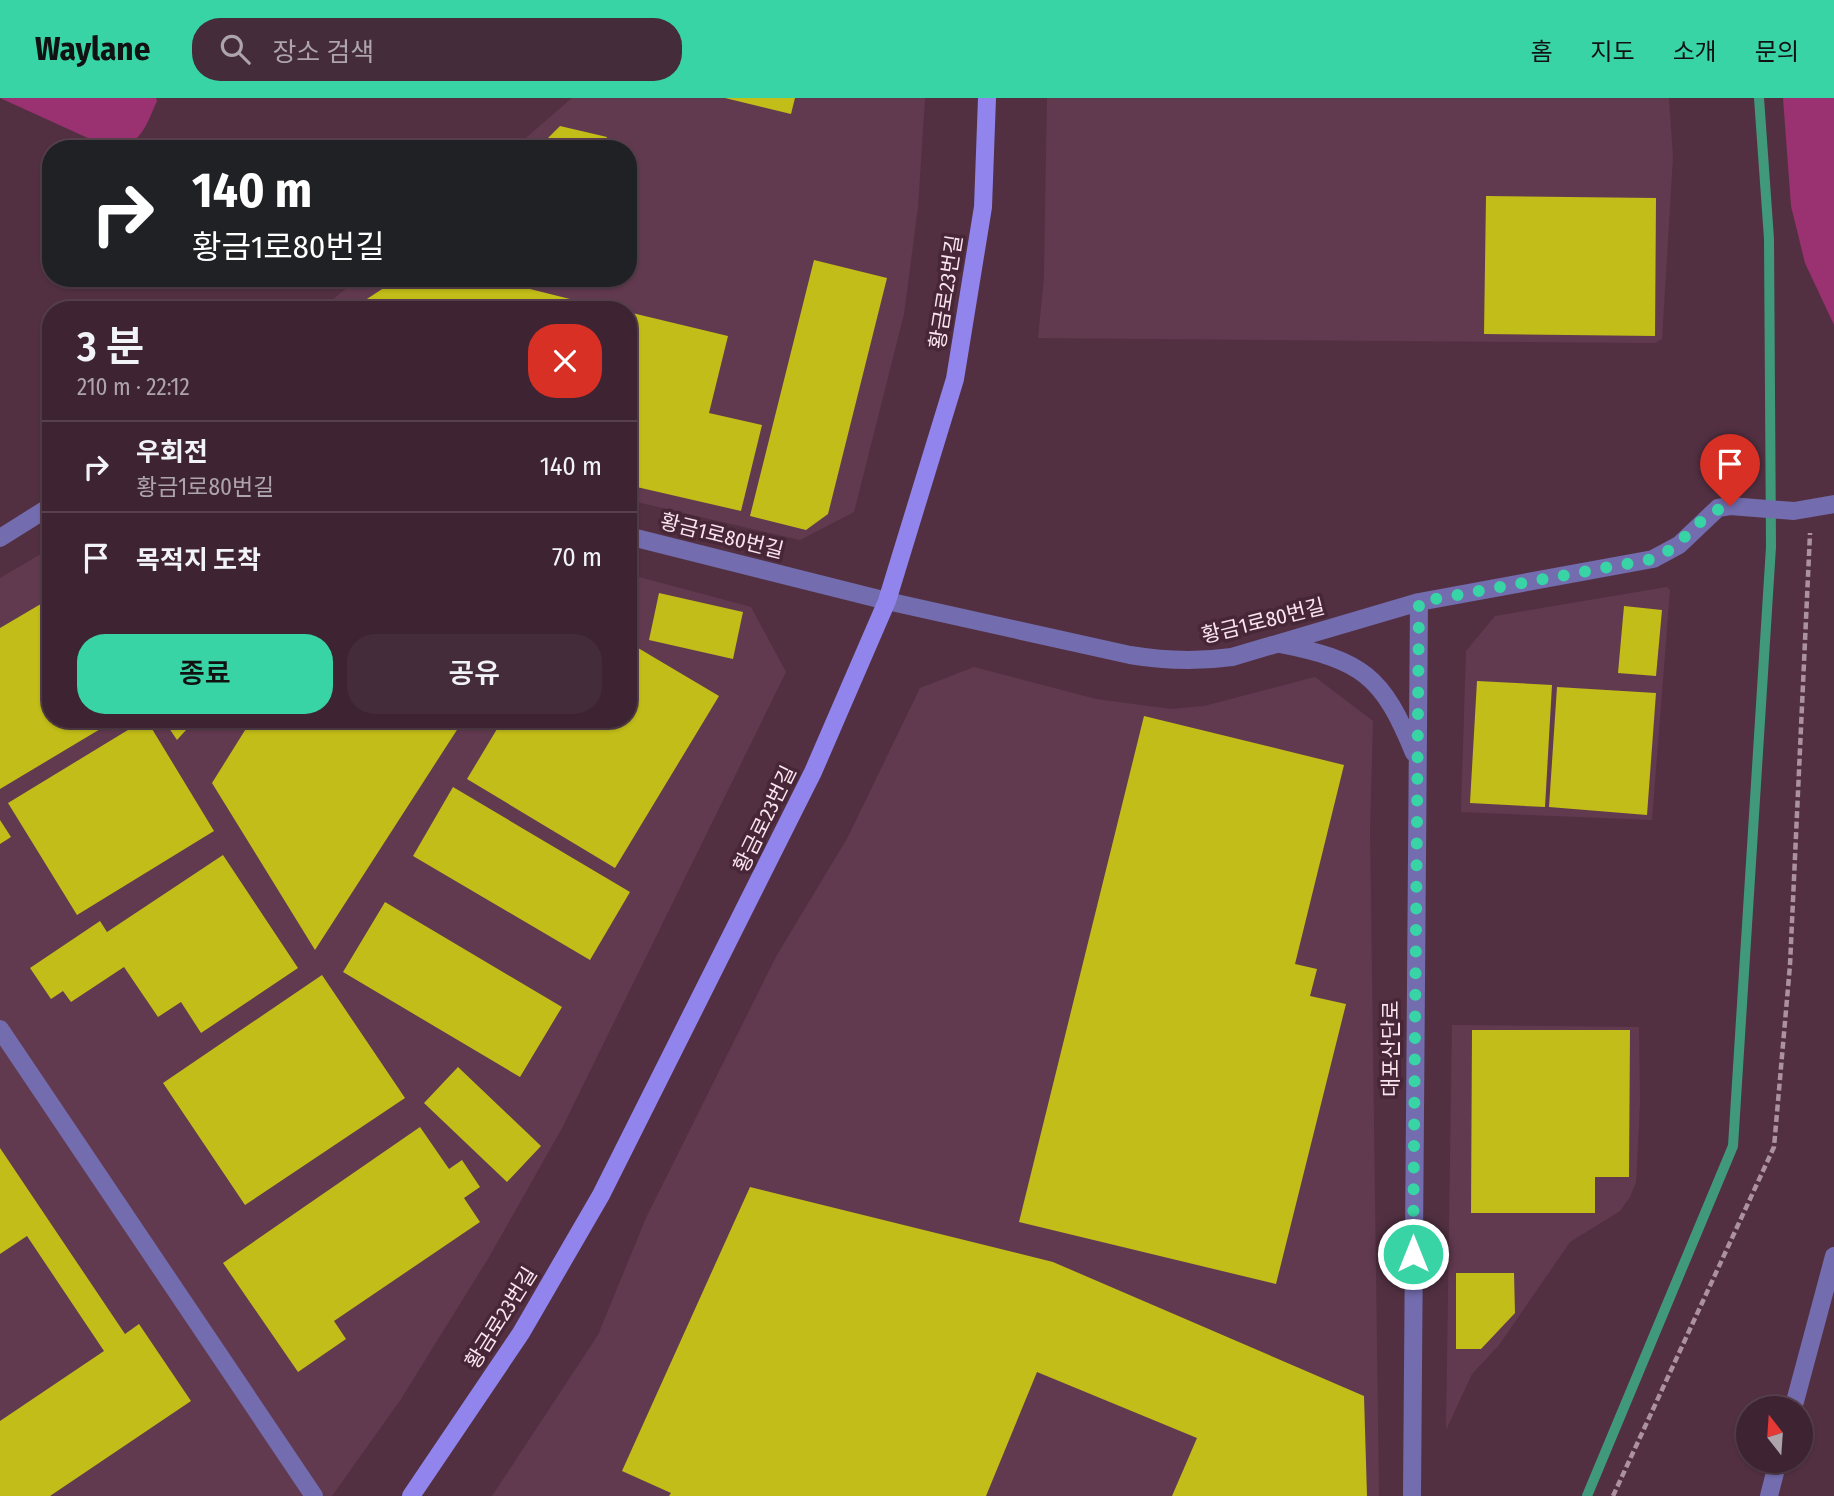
<!DOCTYPE html>
<html lang="ko">
<head>
<meta charset="utf-8">
<style>
	body { margin:0; font-family:"Fira Sans Condensed","Noto Sans KR",sans-serif; background:#452c3a; color:#f1f3f6; height:100vh; display:flex; flex-direction:column; font-size:26px; white-space:nowrap }
	* { box-sizing:border-box; margin:0 }
	p { font-size:23px; color:#ada4ac }
	.icon { flex:none; width:38px; height:38px; fill:none; stroke:currentColor; stroke-width:2; stroke-linecap:round; stroke-linejoin:round }
	.map { position:relative; flex:1; overflow:hidden }
	.side { position:absolute; left:42px; top:203px; width:595px; height:427px; display:flex; flex-direction:column; background:#3e2432; border-radius:28px; box-shadow:0 2px 5px #0004,0 0 0 2px #57414d }
	.side>* { flex:none }
	.top-card { position:absolute; left:42px; top:42px; width:595px; height:147px; border-radius:28px; box-shadow:0 2px 5px #0004,0 0 0 2px #57414d; background:#202124; color:#fff; overflow:hidden }
	.needle { width:46px; rotate:343deg }
	.controls { position:absolute; left:1736px; top:1298px; display:grid; gap:14px }
	.controls a { display:grid; place-items:center; width:77px; height:77px; border-radius:50%; background:#3e2432; box-shadow:0 2px 5px #0004,0 0 0 2px #57414d; font-size:35px }
	.pin { position:absolute; display:grid; place-items:center; width:60px; height:60px; color:#fff; margin:-72px -30px; border-radius:50% 50% 50% 0; rotate:-45deg; box-shadow:0 0 7px #0007 }
	.pin .icon { rotate:45deg }
	.me { position:absolute; width:77px; margin:-38px; rotate:0deg; stroke-linejoin:round; filter:drop-shadow(0 0 5px #0008) }
	.turn { display:flex; align-items:center; gap:24px; height:147px; padding:0 35px; font-size:32px }
	.turn .icon { width:91px; height:91px; stroke-width:2.5 }
	.turn b { display:block; font-size:49px; line-height:60px }
	.round { display:grid; place-items:center; flex:none; width:74px; height:74px; border-radius:28px; background:#452c3a }
	.headline { display:flex; align-items:center; justify-content:space-between; height:119px; padding:0 35px }
	h1 { font-size:42px; font-weight:600; line-height:52px }
	.primary-button { display:flex; gap:14px; margin-top:auto; padding:14px 35px }
	.primary-button a { flex:1; height:80px; border-radius:28px; background:#39d4a5; color:#111; font-size:28px; font-weight:600; line-height:80px; text-align:center }
	.primary-button a+a { background:#452c3a; color:#f1f3f6 }
	ul { padding:0; list-style:none }
	li { display:flex; align-items:center; gap:21px; height:91px; padding:0 35px; border-top:2px solid #57414d }
	li div { flex:1 }
	li b { display:block; font-size:26px }
	li em { font-style:normal }
	header { display:flex; align-items:center; gap:42px; box-sizing:border-box; height:98px; padding:0 35px; background:#39d4a5; color:#111 }
	header strong { font-size:33px }
	nav { display:flex; gap:38px; margin-inline-start:auto; font-size:24px }
	.search { width:490px; height:63px; background:#452c3a; display:flex; align-items:center; gap:18px; box-sizing:border-box; padding:0 24px; border-radius:28px; color:#ada4ac; font-size:26px }
	.map>svg:first-child { display:block }
</style>
</head>
<body>
<header>
<strong>Waylane</strong>
<div class="search"><svg class="icon" aria-label="search" viewBox="0 0 24 24"><circle cx="10" cy="10" r="6"/><path d="M15 15l6 6"/></svg>장소 검색</div>
<nav><a>홈</a><a>지도</a><a>소개</a><a>문의</a></nav>
</header>
<div class="map">
<svg width="1834" height="1398" viewBox="0 0 1834 1398">
	<rect width="100%" height="100%" fill="#523042"/>
	<path fill="#623a50" d="M572,0H925L918,109L904,216L854,414L800,442L628,402V212H320L359,180H628V51H513Z
		M1047,0H1669L1673,59L1662,241L1655,245L1038,240L1044,180Z
		M51,450V621H628V476L751,509L786,574L562,1030L489,1159L401,1301L332,1398H0V480Z
		M1667,489L1670,492L1652,722L1461,714L1466,553L1495,518Z
		M974,569L1096,601L1171,611L1204,608L1315,579L1373,623L1370,732L1379,1398H492L598,1237L646,1120L777,857L848,739L920,590Z
		M1452,927L1639,929L1640,1005L1636,1084L1630,1099L1620,1113L1570,1144L1499,1247L1472,1276L1446,1332Z"/>
	<path fill="#9a3170" d="M0,0H156L157,3C146,27 142,47 112,51Z
		M1783,0H1834V227L1805,165L1791,108Z"/>
	<g fill="none" stroke-linecap="round" stroke-linejoin="round">
		<path stroke="#41997b" stroke-width="10" d="M1587,1398L1733,1048L1771,449L1769,141L1759,0"/>
	</g>
	<path fill="#c2bd18" d="M725,0H795L791,16Z
		M560,28L607,39L604,51H537Z
		M1486,98L1656,100L1655,238L1484,236Z
		M814,162L887,180L828,416L806,432L750,418Z
		M399,180H486L614,212H350Z
		M628,214L728,238L709,315L762,327L741,413L628,387Z
		M659,495L743,514L733,561L649,542Z
		M51,500V621H117L0,691V530Z
		M1624,508L1662,512L1656,578L1618,575Z
		M628,544L719,598L615,770L467,681L503,621H628Z
		M1477,583L1552,587L1545,709L1470,705Z
		M1557,589L1656,595L1647,717L1549,709Z
		M1144,618L1344,667L1295,866L1317,871L1310,898L1346,906L1276,1186L1019,1124Z
		M146,621L214,733L77,817L8,705Z
		M163,621H196L177,642Z
		M252,621H464L315,852L212,685Z
		M453,689L630,794L590,862L413,758Z
		M0,722L11,739L0,746Z
		M223,757L298,870L201,935L181,904L158,919L124,869L71,904L63,893L51,901L30,870L100,823L107,834Z
		M385,804L562,909L520,979L343,874Z
		M322,877L405,1000L245,1107L163,985Z
		M1472,932H1630L1629,1079H1595V1115H1471Z
		M458,969L541,1048L507,1084L424,1005Z
		M420,1029L449,1071L462,1062L480,1089L464,1100L480,1124L334,1223L346,1241L298,1274L223,1165Z
		M0,1050L125,1236L139,1226L191,1303L50,1398H0V1323L104,1253L27,1138L0,1156Z
		M750,1089L1053,1164L1364,1298L1367,1398H1172L1197,1340L1037,1274L986,1398H669L671,1395L622,1373Z
		M1456,1175H1514L1515,1215L1481,1251H1456Z"/>
	<g fill="none" stroke-linecap="round" stroke-linejoin="round">
		<path stroke="#ac919e" stroke-width="4.5" stroke-dasharray="7 3.5" stroke-linecap="butt" d="M1613,1398L1774,1049L1790,867L1810,435"/>
		<path stroke="#736cae" stroke-width="18" d="M1793,1311L1834,1158
			M1769,1398L1778,1363"/>
		<path stroke="#736cae" stroke-width="18" d="M628,438L887,503L1130,557C1166,563 1196,564 1232,559L1419,504L1653,461L1679,447L1718,410L1730,408L1794,413L1834,406
			M0,440L51,408
			M1280,546C1362,562 1383,578 1414,655
			M0,931L314,1398
			M1412,1398L1419,504"/>
		<path stroke="#9284ed" stroke-width="18" d="M411,1398L521,1235L601,1097L813,674L887,503L955,281L983,109L987,0"/>
	</g>
	<g fill="none" stroke-linecap="round" stroke-linejoin="round">
		<path stroke="#39d4a5" stroke-width="12" stroke-dasharray="0 21.6" d="M1413,1156L1419,504L1653,461C1686,448 1699,413 1730,408"/>
	</g>
	<g text-anchor="middle" stroke-width="7" stroke-linejoin="round" paint-order="stroke">
		<g font-size="21" fill="#fae4ee" stroke="#472637">
			<text transform="translate(946 194) rotate(-81)" y="7">황금로23번길</text>
			<text transform="translate(722 438) rotate(14)" y="7">황금1로80번길</text>
			<text transform="translate(1263 523) rotate(-14)" y="7">황금1로80번길</text>
			<text transform="translate(765 721) rotate(-64)" y="7">황금로23번길</text>
			<text transform="translate(1391 951) rotate(-90)" y="7">대포산단로</text>
			<text transform="translate(501 1220) rotate(-58)" y="7">황금로23번길</text>
		</g>
	</g>
</svg>
<div class="controls">
<a><svg class="needle" viewBox="-14 -14 28 28"><path d="M0-13l5 13h-10z" fill="#e53935"/><path d="M0 13l5-13h-10z" fill="#ada4ac"/></svg></a>
</div>
<div class="pin" style="left:1730px;top:408px;background:#d93025"><svg class="icon" aria-label="arrive" viewBox="0 0 24 24"><path d="M6 21V4h12l-3 4 3 4H6"/></svg></div>
<svg class="me" style="left:1413px;top:1156px" viewBox="-20 -20 40 40"><circle r="17" fill="#39d4a5" stroke="#fff" stroke-width="3"/><path d="M0-11L8 9 0 5-8 9z" fill="#fff"/></svg>
<div class="top-card">
<div class="turn"><svg class="icon" aria-label="right" viewBox="0 0 24 24"><path d="M7 20v-9h11M14 6l5 5-5 5"/></svg><div><b>140 m</b>황금1로80번길</div></div>
</div>
<section class="side">
<div class="headline"><div><h1>3 분</h1><p>210 m · 22:12</p></div><a class="round" style="background:#d93025;color:#fff"><svg class="icon" aria-label="close" viewBox="0 0 24 24"><path d="M6 6l12 12M18 6L6 18"/></svg></a></div>
<ul>
<li><svg class="icon" aria-label="right" viewBox="0 0 24 24"><path d="M7 20v-9h11M14 6l5 5-5 5"/></svg><div><b>우회전</b><p>황금1로80번길</p></div><em>140 m</em></li>
<li><svg class="icon" aria-label="arrive" viewBox="0 0 24 24"><path d="M6 21V4h12l-3 4 3 4H6"/></svg><div><b>목적지 도착</b></div><em>70 m</em></li>
</ul>
<div class="primary-button"><a>종료</a><a>공유</a></div>
</section>
</div>
</body>
</html>
